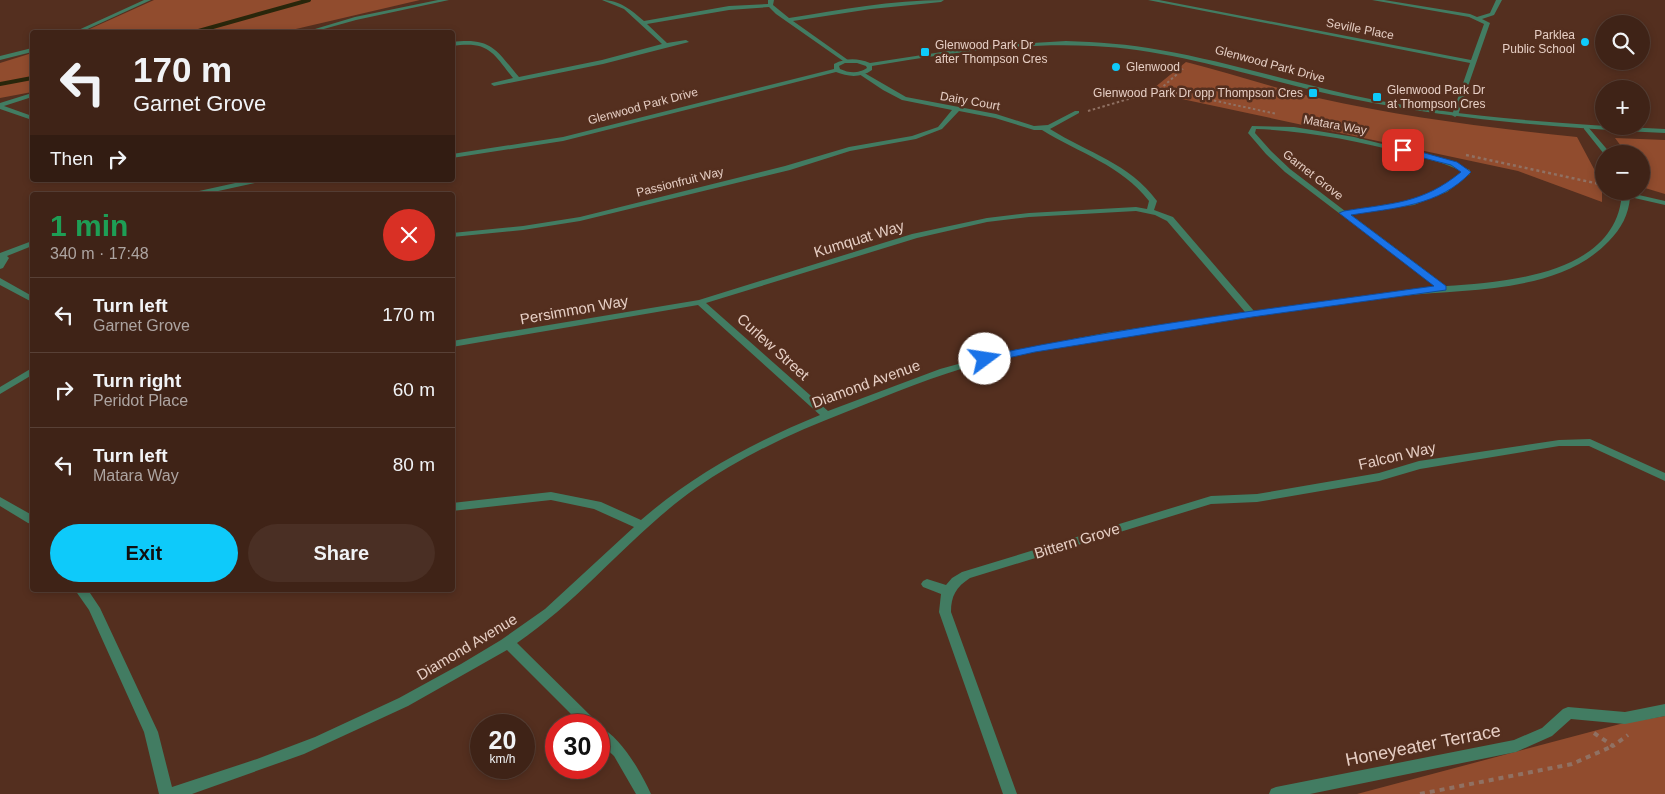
<!DOCTYPE html>
<html lang="en">
<head>
<meta charset="utf-8">
<style>
	body { margin:0; font-family:Arial,sans-serif; background:#4a2f24; color:#f1f3f6; height:100vh; display:flex; flex-direction:column; font-size:19px; white-space:nowrap }
	* { box-sizing:border-box; margin:0 }
	p { font-size:16px; color:#ada4a1 }
	.icon { flex:none; width:28px; height:28px; fill:none; stroke:currentColor; stroke-width:2; stroke-linecap:round; stroke-linejoin:round }
	.map { position:relative; flex:1; overflow:hidden }
	.details { position:absolute; left:30px; top:192px; width:425px; height:400px; display:flex; flex-direction:column; background:#3f2317; border-radius:5px; box-shadow:0 2px 8px #0003,0 0 0 1px #584036 }
	.details>* { flex:none }
	.top-card { position:absolute; left:30px; top:30px; width:425px; height:152px; border-radius:5px; box-shadow:0 2px 8px #0003,0 0 0 1px #584036; background:#3f2317; color:#f1f3f6; overflow:hidden }
	.buttons { position:absolute; left:1595px; top:15px; display:grid; gap:10px }
	.buttons a { display:grid; place-items:center; width:55px; height:55px; border-radius:50%; background:#3f2317; box-shadow:0 2px 8px #0003,0 0 0 1px #584036; font-size:25px }
	.speed { position:absolute; left:470px; top:714px; display:flex; gap:10px; font-size:25px; font-weight:700; text-align:center }
	.speed>* { display:grid; place-content:center; width:65px; height:65px; border-radius:50%; background:#3f2317; box-shadow:0 2px 8px #0003,0 0 0 1px #584036; line-height:1 }
	.speed small { font-size:12px; font-weight:400 }
	.speed .limit { border:8px solid #d22; background:#fff; color:#111 }
	.pin { position:absolute; display:grid; place-items:center; width:42px; height:42px; color:#fff; margin:-21px; border-radius:10px; box-shadow:0 2px 8px #0006 }
	.me { position:absolute; width:55px; margin:-28px; rotate:76deg; stroke-linejoin:round; filter:drop-shadow(0 0 4px #0008) }
	.turn { display:flex; align-items:center; gap:18px; height:105px; padding:0 20px; font-size:22px }
	.turn .icon { width:65px; height:65px; stroke-width:2.5 }
	.turn b { display:block; font-size:35px; line-height:42px }
	.then { display:flex; align-items:center; height:48px; padding:0 20px; background:#0003; gap:10px; font-size:19px }
	.round { display:grid; place-items:center; flex:none; width:52px; height:52px; border-radius:26px; background:#4a2f24 }
	.head { display:flex; align-items:center; justify-content:space-between; height:85px; padding:0 20px }
	h1 { font-size:30px; font-weight:600; line-height:38px; color:#1e9e55 }
	.button { display:flex; gap:10px; margin-top:auto; padding:10px 20px }
	.button a { flex:1; height:58px; border-radius:30px; background:#0ecafa; color:#111; font-size:20px; font-weight:600; line-height:58px; text-align:center }
	.button a+a { background:#4a2f24; color:#f1f3f6 }
	ul { padding:0; list-style:none }
	li { display:flex; align-items:center; gap:15px; height:75px; padding:0 20px; border-top:1px solid #584036 }
	li div { flex:1 }
	li b { display:block; font-size:19px }
	li em { font-style:normal }
	.map>svg:first-child { display:block }
</style>
</head>
<body>
<div class="map">
<svg width="1665" height="794" viewBox="0 0 1665 794">
	<rect width="100%" height="100%" fill="#542f1f"/>
	<path fill="#914c2e" d="M154,0H420L283,32H83Z
		M32,53V92L0,98V63Z
		M1186,62C1230,73 1273,88 1318,98C1403,117 1490,128 1577,137L1602,184V202L1518,171L1149,92Z
		M1615,138L1665,140V194L1645,188L1641,178V154H1627Z
		M1665,716V794H1357L1624,723Z"/>
	<g fill="none" stroke-linecap="round" stroke-linejoin="round">
		<path stroke="#29260b" stroke-width="4" d="M195,32L309,0
			M0,84L32,78"/>
		<path stroke="#907163" stroke-width="2" stroke-dasharray="2.5 2.5" stroke-linecap="butt" d="M1160,89L1277,114
			M1088,111L1159,90L1183,69"/>
		<path stroke="#907163" stroke-width="2.5" stroke-dasharray="3 3" stroke-linecap="butt" d="M1466,155L1604,185"/>
		<path stroke="#907163" stroke-width="4" stroke-dasharray="5 5" stroke-linecap="butt" d="M1594,733L1613,746L1628,735
			M1420,794L1572,764L1613,746"/>
		<path fill="#427c62" fill-rule="evenodd" d="M144,0H151L81,32H74Z
			M438,0H449L356,20L313,32H305L355,17Z
			M602,0C620,0 631,10 644,21L729,6L768,4V0H774L773,5L789,18C840,10 892,0 944,0L941,2L871,9L793,21L848,60V62L846,63L776,14L769,7L729,10L647,24L667,43L686,40L689,42L603,64L494,86L491,84L492,83L513,78C492,52 489,41 452,46V42C492,37 496,50 519,77L602,60L662,44L624,9Z
			M1148,0H1159L1471,60L1484,24L1469,17L1372,0H1384L1470,14L1477,17L1490,13L1496,0H1502L1494,15L1482,19L1490,23L1458,115L1455,117L1452,115L1470,63Z
			M32,48V52L0,60V56Z
			M861,71L906,97L996,114L1034,126L1048,125L1075,111H1079V113L1050,129C1088,153 1129,163 1157,201L1154,210L1173,217L1254,311L1436,287L1285,172L1266,154L1248,133L1252,126L1294,127L1354,137L1443,159L1470,170V174L1447,192L1414,205L1350,214L1446,286C1508,282 1619,274 1622,191H1630V193L1665,201V205L1630,197C1629,214 1621,229 1609,241C1559,294 1468,288 1402,296C1338,304 1273,313 1210,322C1164,329 1119,336 1074,344C1043,350 1012,355 982,363C936,375 891,394 846,412C794,432 742,456 696,488C631,534 583,598 517,643L596,721L598,725H582L507,650L408,706L304,754L192,794H159L144,732L89,610L75,590H88L100,608L158,732L172,787L257,759L315,737L399,698L461,664L501,640L545,609L634,527L594,509L551,500L452,511V503L551,492L601,502L641,520C694,474 754,442 820,415L698,305L452,347V341L699,300L912,234L987,218L1029,213L1136,207L1147,209L1149,201C1121,165 1079,153 1042,130H1034L995,118L959,111L942,129L916,139L850,151L790,170L580,221L523,230L452,237V233L523,226L580,217L785,166L849,147L912,136L938,127L952,110L902,100L883,90L859,74V72ZM1256,129C1308,131 1358,141 1408,154C1426,159 1445,162 1462,172L1441,188L1409,201L1345,211L1290,169L1271,151L1255,133ZM1136,211L1155,215L1167,221L1245,312L1105,333L991,355L940,369L828,411L706,303L917,238L987,222L1029,217Z
			M32,93V97L4,106L32,116V120L0,109V103Z
			M1584,127H1588L1611,154H1604L1584,129Z
			M0,278L32,296V302L0,285Z
			M32,368V375L0,394V387Z
			M1590,439L1665,473V481L1589,446H1559L1420,469L1379,481L1257,502L1211,504L970,578C956,587 951,596 951,612L1017,794H1003L939,612L941,594L923,587L921,584L923,581L927,579L946,585L952,578L962,572L1211,496L1257,494L1379,473L1419,461L1559,440Z
			M0,497L32,515V524L28,523L0,506Z
			M1665,704V716L1625,724L1571,719L1552,736L1516,752L1310,794H1269L1271,789L1276,787L1514,740L1542,728L1563,709L1568,707L1625,712Z
			M599,727C620,735 642,774 651,794H636L614,756L599,742Z"/>
		<path fill="#427c62" fill-rule="evenodd" d="M1066,41C1097,42 1129,44 1160,50C1224,61 1287,81 1351,95C1454,117 1560,124 1665,129V133C1560,128 1456,120 1353,99C1266,82 1182,50 1093,46C1018,42 945,54 872,66V70C861,78 848,77 836,72L563,141L452,158V154L563,137L834,69V64C846,58 857,58 870,63L981,46ZM845,63H857L866,66L867,68C858,74 849,73 840,69L839,66Z
			M249,180H263L259,182L200,195H186L190,193Z
			M32,241V246L7,256L9,258L3,268L0,269V253Z"/>
	</g>
	<path fill="#1a73e8" stroke="#114b97" d="M1403,147L1457,162L1471,172C1440,206 1394,208 1351,215L1446,286V290L1252,317L1035,352L985,363L980,359L985,356C1133,325 1284,307 1434,286L1339,213L1344,211C1392,203 1422,204 1461,172L1451,165L1400,152L1399,150Z"/>
	<g fill="#0ecafa" stroke="#542f1f" stroke-width="2">
		<circle cx="1585" cy="42" r="5"/>
		<rect x="920" y="47" width="10" height="10" rx="2.5"/>
		<circle cx="1116" cy="67" r="5"/>
		<rect x="1308" y="88" width="10" height="10" rx="2.5"/>
		<rect x="1372" y="92" width="10" height="10" rx="2.5"/>
	</g>
	<g text-anchor="middle" stroke-width="5" stroke-linejoin="round" paint-order="stroke">
		<g font-size="12" fill="#e6cec4" stroke="#542f1f">
			<text transform="translate(1360 29) rotate(11)" y="4">Seville Place</text>
			<text transform="translate(1270 64) rotate(15)" y="4">Glenwood Park Drive</text>
			<text transform="translate(970 101) rotate(10)" y="4">Dairy Court</text>
			<text transform="translate(643 106) rotate(-15)" y="4">Glenwood Park Drive</text>
			<text transform="translate(1335 125) rotate(10)" y="4">Matara Way</text>
			<text transform="translate(1313 175) rotate(38)" y="4">Garnet Grove</text>
			<text transform="translate(680 182) rotate(-14)" y="4">Passionfruit Way</text>
		</g>
		<g font-size="12" fill="#e6cec4" stroke="#542f1f" text-anchor="start">
			<text x="1575" y="39" text-anchor="end">Parklea<tspan x="1575" dy="14">Public School</tspan></text>
			<text x="935" y="49">Glenwood Park Dr<tspan x="935" dy="14">after Thompson Cres</tspan></text>
			<text x="1126" y="71">Glenwood</text>
			<text x="1387" y="94">Glenwood Park Dr<tspan x="1387" dy="14">at Thompson Cres</tspan></text>
			<text x="1303" y="97" text-anchor="end">Glenwood Park Dr opp Thompson Cres</text>
		</g>
		<g font-size="15" fill="#e6cec4" stroke="#542f1f">
			<text transform="translate(859 239) rotate(-17)" y="5">Kumquat Way</text>
			<text transform="translate(574 310) rotate(-10)" y="5">Persimmon Way</text>
			<text transform="translate(773 347) rotate(42)" y="5">Curlew Street</text>
			<text transform="translate(866 384) rotate(-20)" y="5">Diamond Avenue</text>
			<text transform="translate(1397 456) rotate(-13)" y="5">Falcon Way</text>
			<text transform="translate(1077 541) rotate(-17)" y="5">Bittern Grove</text>
			<text transform="translate(467 647) rotate(-31)" y="5">Diamond Avenue</text>
		</g>
		<g font-size="18" fill="#e6cec4" stroke="#542f1f">
			<text transform="translate(1423 745) rotate(-11)" y="6">Honeyeater Terrace</text>
		</g>
	</g>
</svg>
<div class="buttons">
<a><svg class="icon" aria-label="search" viewBox="0 0 24 24"><circle cx="10" cy="10" r="6"/><path d="M15 15l6 6"/></svg></a>
<a>+</a>
<a>−</a>
</div>
<div class="speed"><div>20<small>km/h</small></div><div class="limit">30</div></div>
<div class="pin" style="left:1403px;top:150px;background:#d93025"><svg class="icon" aria-label="arrive" viewBox="0 0 24 24"><path d="M6 21V4h12l-3 4 3 4H6"/></svg></div>
<svg class="me" style="left:985px;top:359px" viewBox="-20 -20 40 40"><circle r="19" fill="#fff"/><path d="M0-13L10 11 0 6-10 11z" fill="#1a73e8"/></svg>
<div class="top-card">
<div class="turn"><svg class="icon" aria-label="left" viewBox="0 0 24 24"><path d="M17 20v-9H6M10 6l-5 5 5 5"/></svg><div><b>170 m</b>Garnet Grove</div></div>
<div class="then">Then<svg class="icon" aria-label="right" viewBox="0 0 24 24"><path d="M7 20v-9h11M14 6l5 5-5 5"/></svg></div>
</div>
<section class="details">
<div class="head"><div><h1>1 min</h1><p>340 m · 17:48</p></div><a class="round" style="background:#d93025;color:#fff"><svg class="icon" aria-label="close" viewBox="0 0 24 24"><path d="M6 6l12 12M18 6L6 18"/></svg></a></div>
<ul>
<li><svg class="icon" aria-label="left" viewBox="0 0 24 24"><path d="M17 20v-9H6M10 6l-5 5 5 5"/></svg><div><b>Turn left</b><p>Garnet Grove</p></div><em>170 m</em></li>
<li><svg class="icon" aria-label="right" viewBox="0 0 24 24"><path d="M7 20v-9h11M14 6l5 5-5 5"/></svg><div><b>Turn right</b><p>Peridot Place</p></div><em>60 m</em></li>
<li><svg class="icon" aria-label="left" viewBox="0 0 24 24"><path d="M17 20v-9H6M10 6l-5 5 5 5"/></svg><div><b>Turn left</b><p>Matara Way</p></div><em>80 m</em></li>
</ul>
<div class="button"><a>Exit</a><a>Share</a></div>
</section>
</div>
</body>
</html>
